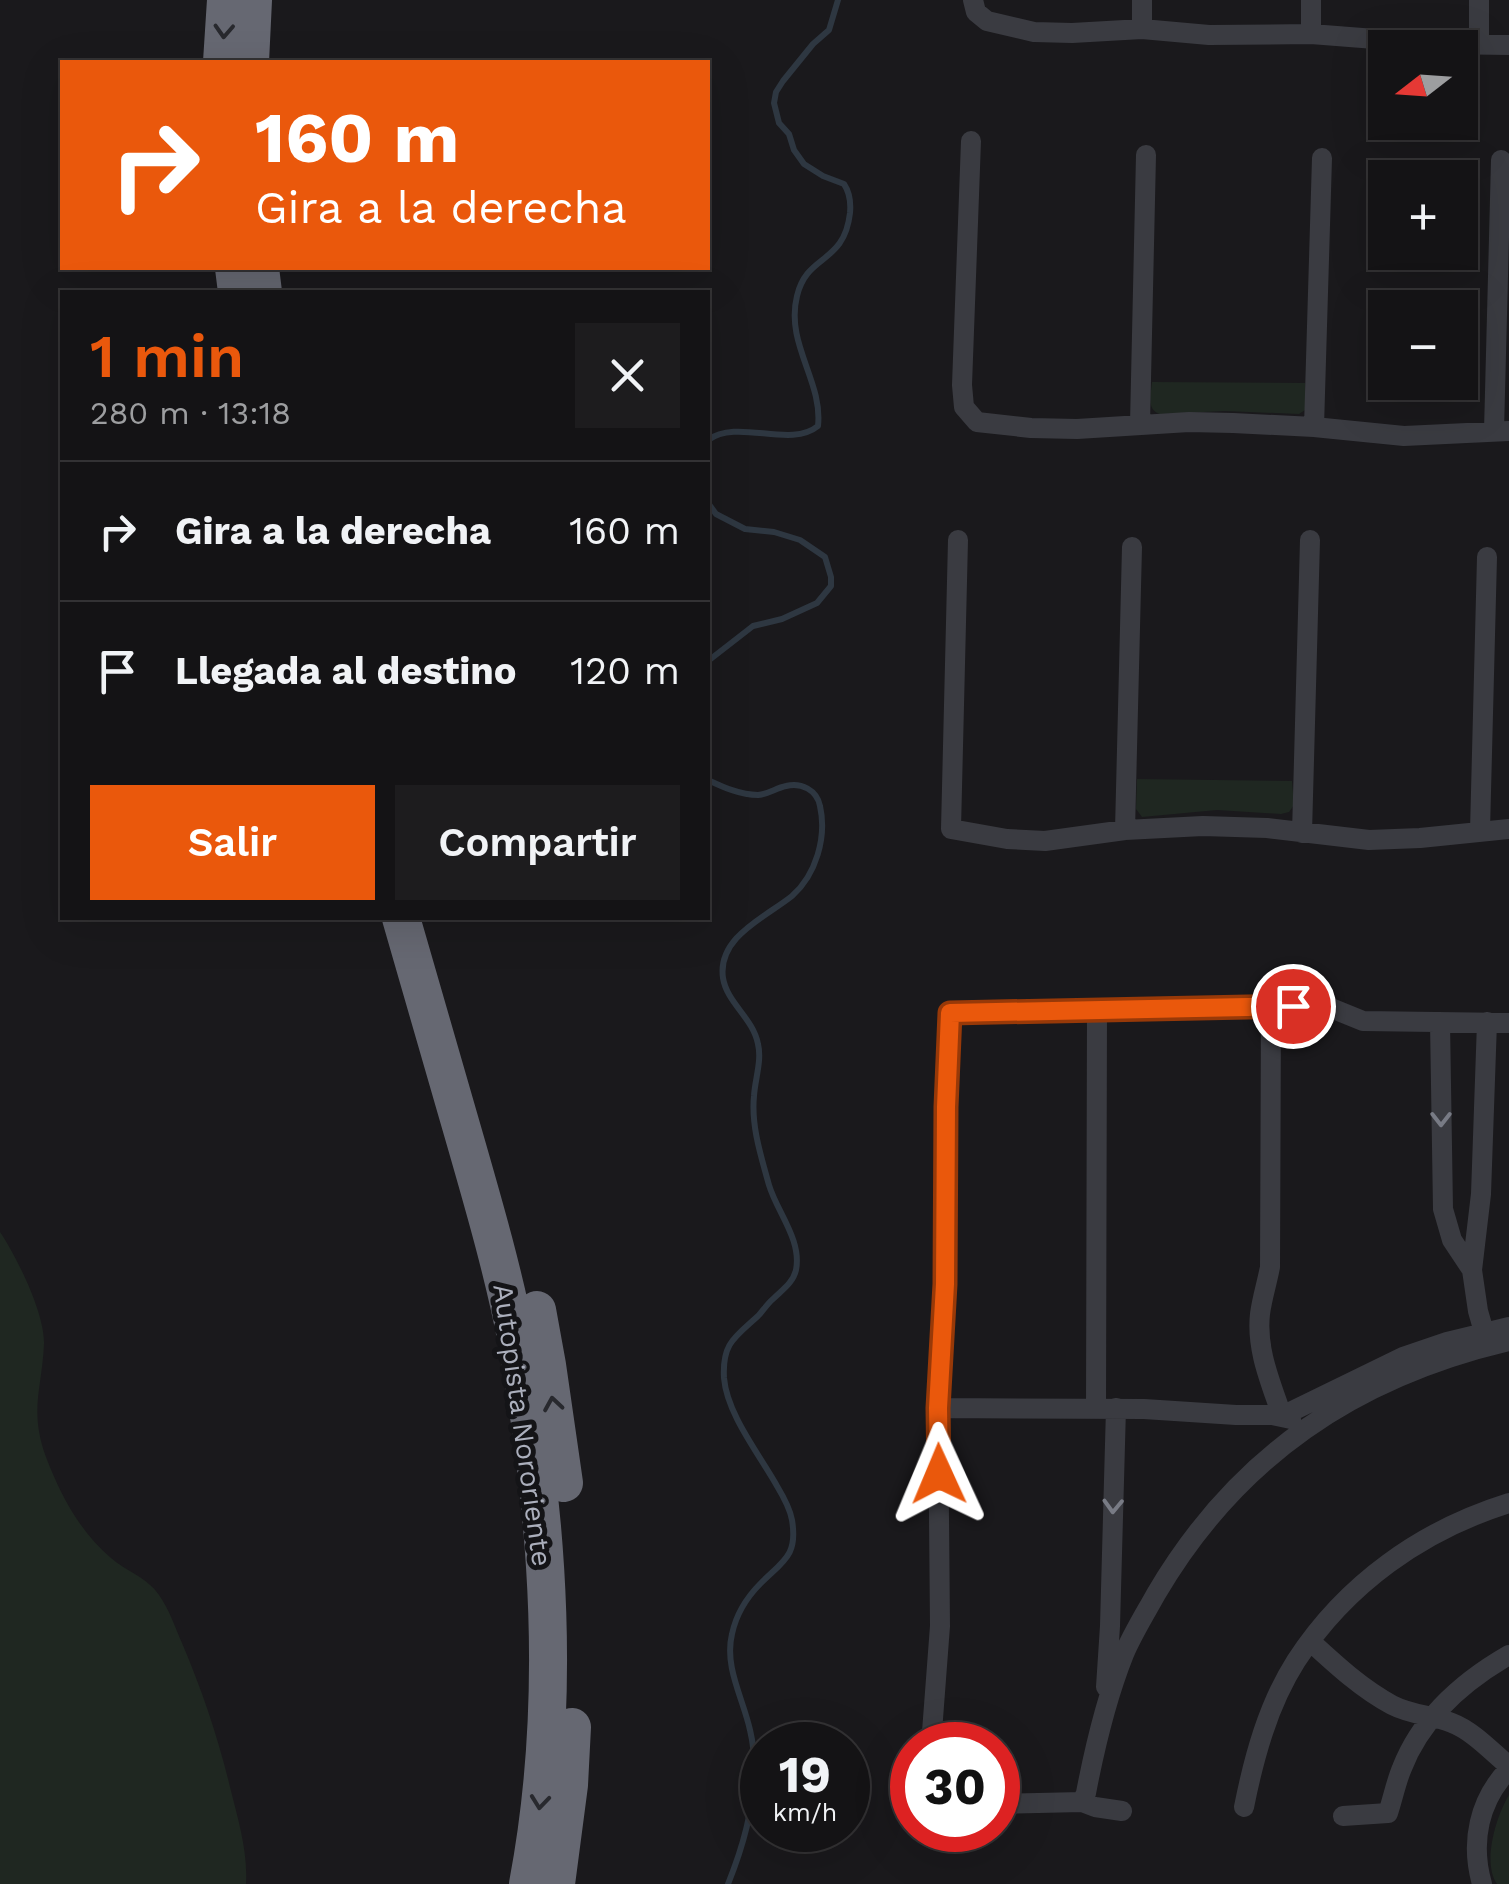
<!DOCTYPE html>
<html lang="es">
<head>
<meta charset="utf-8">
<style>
	body { margin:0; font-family:"Work Sans",sans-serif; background:#1d1c1e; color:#f1f3f6; height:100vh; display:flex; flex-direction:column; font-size:38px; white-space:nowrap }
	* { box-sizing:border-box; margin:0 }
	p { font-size:32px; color:#9d9ea0 }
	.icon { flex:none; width:55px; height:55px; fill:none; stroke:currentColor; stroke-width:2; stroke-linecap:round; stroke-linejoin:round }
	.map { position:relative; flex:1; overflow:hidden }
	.side { position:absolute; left:60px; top:290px; width:650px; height:630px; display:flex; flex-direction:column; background:#141315; border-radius:0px; box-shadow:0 10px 40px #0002,0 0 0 2px #333234 }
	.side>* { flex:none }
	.guide { position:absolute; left:60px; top:60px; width:650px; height:210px; border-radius:0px; box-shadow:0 10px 40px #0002,0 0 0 2px #333234; background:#ea580c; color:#fff; overflow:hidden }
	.needle { width:65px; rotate:253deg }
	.controls { position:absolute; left:1368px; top:30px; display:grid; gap:20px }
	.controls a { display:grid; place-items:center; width:110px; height:110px; border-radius:0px; background:#141315; box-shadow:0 10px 40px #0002,0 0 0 2px #333234; font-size:50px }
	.speed { position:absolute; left:740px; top:1722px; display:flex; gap:20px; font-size:50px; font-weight:700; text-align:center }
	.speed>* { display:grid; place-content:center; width:130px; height:130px; border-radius:50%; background:#141315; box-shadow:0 10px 40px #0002,0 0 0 2px #333234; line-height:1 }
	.speed small { font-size:25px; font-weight:400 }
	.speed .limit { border:15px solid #d22; background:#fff; color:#111 }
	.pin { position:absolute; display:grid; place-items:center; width:85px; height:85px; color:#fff; margin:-42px; border:5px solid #fff; border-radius:50%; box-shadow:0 2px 10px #0007 }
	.me { position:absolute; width:110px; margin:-55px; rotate:359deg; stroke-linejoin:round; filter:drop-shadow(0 0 8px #0008) }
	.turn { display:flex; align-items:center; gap:35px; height:210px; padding:0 30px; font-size:45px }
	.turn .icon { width:130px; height:130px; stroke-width:2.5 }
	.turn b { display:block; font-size:70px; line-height:85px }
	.round { display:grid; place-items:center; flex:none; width:105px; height:105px; border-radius:0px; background:#1d1c1e }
	.overview { display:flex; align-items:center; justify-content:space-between; height:170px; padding:0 30px }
	h1 { font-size:60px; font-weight:600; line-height:75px; color:#ea580c }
	.cta { display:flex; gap:20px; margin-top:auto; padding:20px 30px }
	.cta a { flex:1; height:115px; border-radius:0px; background:#ea580c; color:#fff; font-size:40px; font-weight:600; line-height:115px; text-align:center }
	.cta a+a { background:#1d1c1e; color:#f1f3f6 }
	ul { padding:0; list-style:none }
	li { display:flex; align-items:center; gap:30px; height:140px; padding:0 30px; border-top:2px solid #333234 }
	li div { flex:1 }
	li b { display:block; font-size:38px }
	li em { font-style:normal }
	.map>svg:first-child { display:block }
</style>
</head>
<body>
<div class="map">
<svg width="1509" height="1884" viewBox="0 0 1509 1884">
	<rect width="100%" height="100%" fill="#1a191c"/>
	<path fill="#1f2721" d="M1152,382L1305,383V410L1299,414L1225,411L1160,414C1146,410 1151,394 1152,382Z
		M1137,779L1292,781L1294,805L1289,812L1281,814L1217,810L1142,817L1136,809Z
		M0,1232C17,1257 45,1314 44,1344C42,1389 29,1410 46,1457C60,1494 80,1532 111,1558C126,1571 148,1578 159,1595C169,1609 175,1627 182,1643C202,1690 218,1737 230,1787C238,1819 248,1851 246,1884H0Z
		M1509,1795V1884H1497C1482,1863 1496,1816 1509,1795Z"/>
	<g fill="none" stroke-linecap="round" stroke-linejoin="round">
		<path stroke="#2e3741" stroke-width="6" d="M708,440C738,418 790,449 818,426C823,381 785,344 797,296C807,253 844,265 850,213C851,202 850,193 844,184L823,176L804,164L794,150L789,134L779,123L774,103L776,92L783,81L813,44L829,30L838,0
			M708,503L716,514L745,529L774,532L800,540L825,557L831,577V586L817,603L782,619L753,626L708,661
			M708,780C723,787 740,795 758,795C769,794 776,788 786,786C801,782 817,790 820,806C827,837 816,875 792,896C766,917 717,937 723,978C727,1003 753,1018 758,1044C762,1061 755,1079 754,1096C751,1126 761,1156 769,1185C777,1212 802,1240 796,1270C793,1283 782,1290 773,1299C767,1304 763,1311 758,1316C735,1337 722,1343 724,1378C727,1414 759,1454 777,1486C783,1496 790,1508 792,1520C798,1556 783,1561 761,1583C747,1597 736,1615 732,1634C724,1667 743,1698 750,1730C762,1780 747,1837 728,1884"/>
		<path stroke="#3a3b41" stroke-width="20" d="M973,0L976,12L987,21L1034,32L1072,33L1142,29L1209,35L1311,34L1439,44L1509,45
			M1311,0V34
			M1142,29V0
			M1479,44V0
			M971,141L962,385L964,407L977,422L1031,428L1077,429L1189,422L1233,423L1314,427L1404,436L1509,431
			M1140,424L1146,155
			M1314,427L1322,158
			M1494,431L1501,160
			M958,540L951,829L1007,839L1045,841L1125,830L1203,826L1267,828L1369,840L1420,838L1509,829
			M1125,830L1132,547
			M1480,831L1487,557
			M1302,833L1310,540
			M1271,1006L1270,1267C1267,1283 1262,1298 1260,1314C1256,1350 1271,1383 1282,1416
			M1440,1022L1443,1209L1452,1240L1472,1270
			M1487,1022L1481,1194L1472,1270L1478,1311L1488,1346
			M938,1408L1144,1409L1236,1415H1272L1291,1419
			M1096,1408L1097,1010
			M1282,1416L1403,1357L1447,1342L1509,1327
			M1311,1642C1336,1665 1362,1689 1392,1705C1411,1715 1432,1715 1452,1723C1473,1731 1492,1752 1509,1766
			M1106,1687L1110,1626L1116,1408
			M931,1745L940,1626L938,1408L945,1285L946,1107L949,1013L1315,1006L1331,1008L1363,1021L1509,1023
			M1082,1802L1086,1793C1095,1746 1106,1699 1124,1654C1133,1633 1145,1614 1156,1594C1237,1456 1355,1377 1509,1341
			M998,1804L1082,1802L1095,1807L1122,1811
			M1244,1807C1254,1757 1268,1705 1296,1661C1346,1584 1422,1530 1509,1503
			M1343,1816L1388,1813C1393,1798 1396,1782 1402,1768C1422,1717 1462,1682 1509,1655
			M1482,1884C1470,1842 1479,1800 1509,1769"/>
		<path stroke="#666872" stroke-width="38" d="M222,62L226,0
			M250,62L253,0
			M234,268L237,292
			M260,268L263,292
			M401,918C423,993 445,1068 466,1143C485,1209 504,1275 517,1342C549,1521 562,1704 528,1884
			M537,1310L547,1365L564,1483
			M556,1884L569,1785L572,1727"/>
	</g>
	<defs><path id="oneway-chevron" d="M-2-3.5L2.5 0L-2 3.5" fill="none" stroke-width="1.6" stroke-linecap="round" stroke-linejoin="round" transform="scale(2.5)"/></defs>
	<g stroke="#28292e">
		<use href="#oneway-chevron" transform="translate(224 31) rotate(93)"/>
		<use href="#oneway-chevron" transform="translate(553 1404) rotate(-99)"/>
		<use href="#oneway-chevron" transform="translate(540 1802) rotate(96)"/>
	</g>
	<g stroke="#787b85">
		<use href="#oneway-chevron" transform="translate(1441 1119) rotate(90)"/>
		<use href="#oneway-chevron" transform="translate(1113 1506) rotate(92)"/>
	</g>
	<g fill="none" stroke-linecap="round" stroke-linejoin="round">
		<defs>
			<path id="route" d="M939,1474L938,1408L945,1284L946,1107L950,1013L1293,1006"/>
		</defs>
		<use href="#route" stroke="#983908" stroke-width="25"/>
		<use href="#route" stroke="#ea580c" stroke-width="18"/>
	</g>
	<g text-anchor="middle" stroke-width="10" stroke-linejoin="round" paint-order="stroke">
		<g font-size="28" fill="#abafbc" stroke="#141417">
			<text transform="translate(523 1425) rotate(82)" y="10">Autopista Nororiente</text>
		</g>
	</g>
</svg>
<div class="controls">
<a><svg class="needle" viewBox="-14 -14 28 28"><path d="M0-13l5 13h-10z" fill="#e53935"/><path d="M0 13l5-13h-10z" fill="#9d9ea0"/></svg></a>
<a>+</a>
<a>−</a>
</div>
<div class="speed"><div>19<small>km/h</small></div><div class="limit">30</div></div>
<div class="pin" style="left:1293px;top:1006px;background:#d93025"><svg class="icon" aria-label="arrive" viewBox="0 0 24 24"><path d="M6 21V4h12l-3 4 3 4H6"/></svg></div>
<svg class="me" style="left:939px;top:1474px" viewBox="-20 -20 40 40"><path d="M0-17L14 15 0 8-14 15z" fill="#ea580c" stroke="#fff" stroke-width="4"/></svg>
<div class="guide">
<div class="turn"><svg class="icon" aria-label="right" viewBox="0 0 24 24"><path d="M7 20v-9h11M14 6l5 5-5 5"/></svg><div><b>160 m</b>Gira a la derecha</div></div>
</div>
<section class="side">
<div class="overview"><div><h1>1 min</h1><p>280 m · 13:18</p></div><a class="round"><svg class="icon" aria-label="close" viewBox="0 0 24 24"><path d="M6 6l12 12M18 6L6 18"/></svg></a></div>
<ul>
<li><svg class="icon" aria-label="right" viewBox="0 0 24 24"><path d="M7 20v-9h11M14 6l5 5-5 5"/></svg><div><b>Gira a la derecha</b></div><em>160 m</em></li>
<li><svg class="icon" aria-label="arrive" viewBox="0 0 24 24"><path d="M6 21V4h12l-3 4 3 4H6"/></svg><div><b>Llegada al destino</b></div><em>120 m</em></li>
</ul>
<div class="cta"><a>Salir</a><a>Compartir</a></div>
</section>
</div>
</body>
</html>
